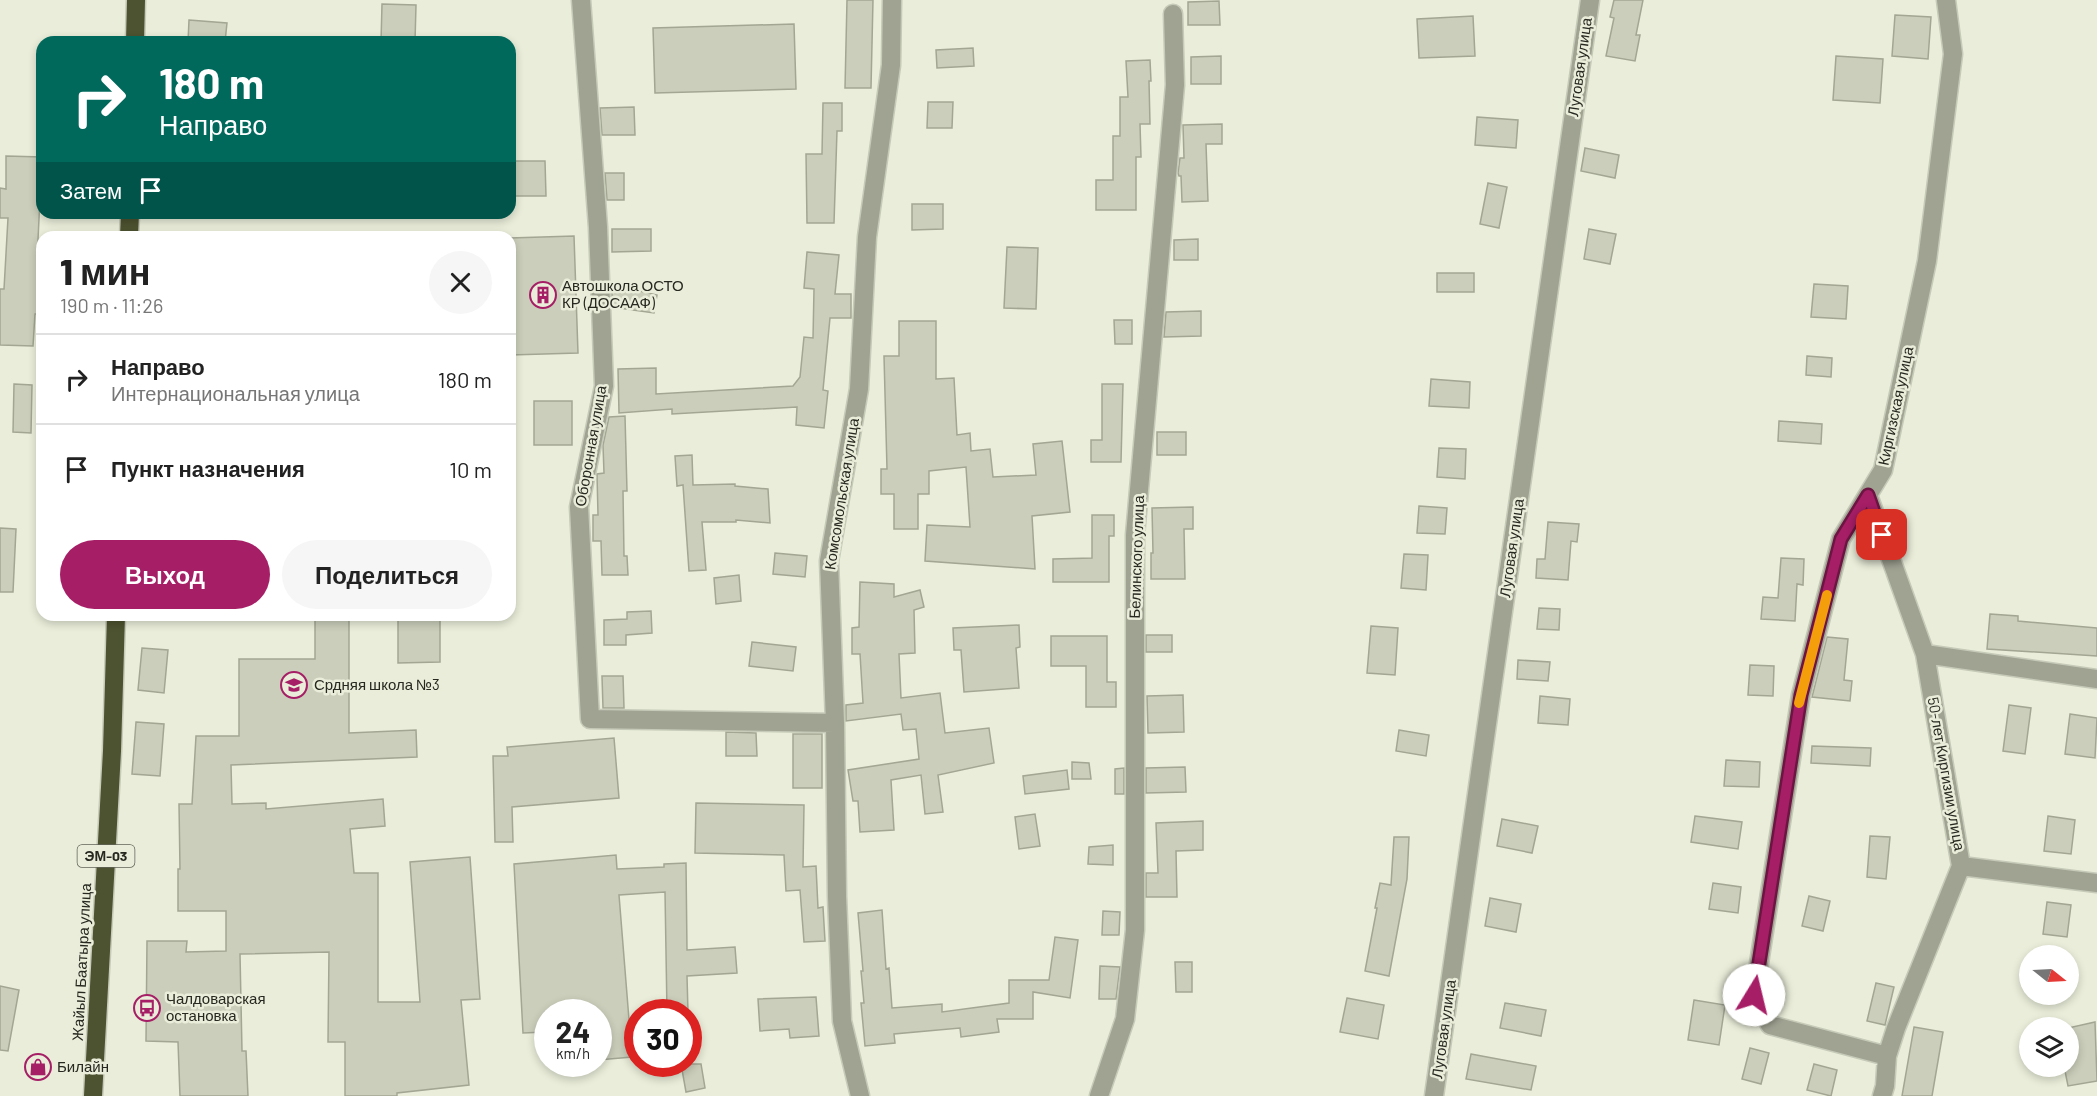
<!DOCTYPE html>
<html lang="ru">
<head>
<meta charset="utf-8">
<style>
	body { margin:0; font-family:Barlow,sans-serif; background:#f6f6f6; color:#222; height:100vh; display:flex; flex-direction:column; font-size:22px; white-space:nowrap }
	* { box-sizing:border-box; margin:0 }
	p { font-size:20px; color:#767676 }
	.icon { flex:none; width:33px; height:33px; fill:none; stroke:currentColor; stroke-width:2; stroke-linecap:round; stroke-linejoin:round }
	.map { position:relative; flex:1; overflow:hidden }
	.drawer { position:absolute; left:36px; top:231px; width:480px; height:390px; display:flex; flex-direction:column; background:#fff; border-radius:18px; box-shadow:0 3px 9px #0003 }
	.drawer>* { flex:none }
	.banner { position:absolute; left:36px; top:36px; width:480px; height:183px; border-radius:18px; box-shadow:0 3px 9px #0003; background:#00695c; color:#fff; overflow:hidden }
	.needle { width:39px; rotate:108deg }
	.buttons { position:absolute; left:2019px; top:945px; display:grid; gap:12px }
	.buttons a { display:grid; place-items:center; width:60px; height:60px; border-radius:50%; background:#fff; box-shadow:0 3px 9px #0003; font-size:30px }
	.speed { position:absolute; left:534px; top:999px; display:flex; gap:12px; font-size:30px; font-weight:700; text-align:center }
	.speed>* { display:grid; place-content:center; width:78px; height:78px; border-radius:50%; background:#fff; box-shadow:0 3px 9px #0003; line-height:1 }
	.speed small { font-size:15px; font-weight:400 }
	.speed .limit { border:9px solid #d22; background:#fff; color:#111 }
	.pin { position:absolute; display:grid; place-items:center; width:51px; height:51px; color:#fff; margin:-26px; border-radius:12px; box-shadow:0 3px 9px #0006 }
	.me { position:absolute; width:66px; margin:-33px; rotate:9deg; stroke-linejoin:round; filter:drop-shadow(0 0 4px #0008) }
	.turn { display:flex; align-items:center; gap:21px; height:126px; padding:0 24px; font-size:27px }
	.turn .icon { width:78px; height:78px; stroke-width:2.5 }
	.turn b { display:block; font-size:42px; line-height:51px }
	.then { display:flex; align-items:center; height:57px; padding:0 24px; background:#0003; gap:12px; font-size:22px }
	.round { display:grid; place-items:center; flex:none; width:63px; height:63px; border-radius:32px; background:#f6f6f6 }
	.summary { display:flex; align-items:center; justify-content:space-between; height:102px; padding:0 24px }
	h1 { font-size:36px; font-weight:800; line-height:45px }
	.primary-button { display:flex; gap:12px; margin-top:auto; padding:12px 24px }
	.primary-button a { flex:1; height:69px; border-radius:36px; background:#a61e66; color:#fff; font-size:24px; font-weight:800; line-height:69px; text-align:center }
	.primary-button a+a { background:#f6f6f6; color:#222 }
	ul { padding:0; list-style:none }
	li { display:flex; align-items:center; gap:18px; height:90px; padding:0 24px; border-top:2px solid #e0e0e0 }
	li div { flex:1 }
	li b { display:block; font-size:22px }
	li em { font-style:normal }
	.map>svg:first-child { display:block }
</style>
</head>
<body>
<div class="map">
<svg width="2097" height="1096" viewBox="0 0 2097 1096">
	<rect width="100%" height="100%" fill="#e9edd9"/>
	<path fill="#caceba" stroke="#a2a693" stroke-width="1.5" d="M847,0H873L871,88H845Z
		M1614,0H1643L1636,35H1640L1635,61L1606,56L1614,18L1610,17Z
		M1219,1L1220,25H1188V2Z
		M382,4L416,5L415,42H381Z
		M1895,15L1931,17L1928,59L1892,56Z
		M1473,16L1475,56L1419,58L1417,19Z
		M189,20L227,23L225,42H188Z
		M794,24L796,89L655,93L653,28Z
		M973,48L974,66L937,68L936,50Z
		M1221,56V84H1191V57Z
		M1836,56L1883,59L1880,103L1833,100Z
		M1150,60L1151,81H1149L1150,124H1140L1141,157H1136V210H1096V180H1113V136H1120V97H1128L1126,61Z
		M928,102H953L952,128H927Z
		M823,103H842V131H837L834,223H807L806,154H822Z
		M634,107L635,135H602L600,108Z
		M1477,117L1518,120L1516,148L1475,145Z
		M1222,124V144H1206L1208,201L1182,202L1181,176H1179L1178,173L1180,158H1184L1183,125Z
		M1585,148L1619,155L1615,178L1581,171Z
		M6,156L42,157L37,260L39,314H35L33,346L0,345V289H4L8,218H0V188L6,189Z
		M510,161H545L546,196H510Z
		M605,173H624V200H607Z
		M1488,183L1507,187L1499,228L1480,224Z
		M912,204H943V229L912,230Z
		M612,229H651V251L612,252Z
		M1589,229L1616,234L1610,264L1584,259Z
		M574,236L578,353L510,355V238Z
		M1198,239V260H1174V240Z
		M1007,247L1038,248L1036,309L1004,308Z
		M807,252L839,255L835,294H851V318H830L823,390L828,391L824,428L796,425L797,407L672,414V409L619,413L618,369L656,368V394L793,386L800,377L804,337L813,338L814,289L804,288Z
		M1437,273H1474V292H1437Z
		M1814,284L1848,286L1846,319L1811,317Z
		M635,288V290L657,295L654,313L612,307V289Z
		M1201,311V336L1164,337L1166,312Z
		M1114,320H1132V344H1115Z
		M899,321H936V379L954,378L957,435L970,433L971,451L990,449L993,477L1036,475L1033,444L1062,441L1070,512L1032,516L1035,569L925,561L927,525L970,527L966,467L929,471V494H918V529H894V494H881V469H887L884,356H899Z
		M1807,356L1832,358L1831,377L1806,375Z
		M1431,379L1470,382L1469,408L1429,406Z
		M14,384L32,385L31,433L13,432Z
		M1102,384H1123L1121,462H1091V440H1102Z
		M534,401H572V445H534Z
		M625,416L627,491H623L624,556H627L628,575H602L601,541H593V515H598L597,474L604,473L603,445L609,417Z
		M1779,421L1822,424L1821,444L1778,441Z
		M1157,432H1186V455H1157Z
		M1439,448L1466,449L1465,479L1437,477Z
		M692,455L693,485L735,484V486L768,489L770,523L736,520V522H702L706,570L689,571L683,485L677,486L675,456Z
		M1419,506L1447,508L1445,534L1417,533Z
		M1193,507V529H1184L1185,579H1151V553H1153L1152,508Z
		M1092,515H1114V536H1109V582H1053V559L1092,558Z
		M1548,522L1579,524L1577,542L1571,541L1568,580L1536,578L1537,559H1545Z
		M0,528L16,529L13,592H0Z
		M775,553L807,556L805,577L773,574Z
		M1404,554L1428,555L1426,590L1401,588Z
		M1781,558L1804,559L1803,585L1797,584L1795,621L1761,619L1763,597L1778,598Z
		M739,575L741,601L716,604L714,578Z
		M860,582L894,584V597L920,590L924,607L914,610L915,653L899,654L901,698L940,693L945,733L989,728L994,763L938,775L943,812L925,814L921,775L891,780L894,830L860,832L858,801H853L848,770L919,759L916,729L903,730L901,714L846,721V705L863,703L860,654H852V628L859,627Z
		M1539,608L1560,609L1559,630L1537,629Z
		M651,611L652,633L626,635V645H604V620L627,619V612Z
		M1990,614L2018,616V621L2097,628V656L1987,649Z
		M315,615H349V733L416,730L417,757L231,765L232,804L266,803V809L383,799L385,826L350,829L354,873H378V1002H420L410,862L470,857L480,999L461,1000L469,1085L397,1093V1096H345V1042H328L329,952L240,954L242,1051H246L248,1096H180L178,1042L146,1041L147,941H187L186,952L226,951V911H178V869H180L179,804H192L196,736H239V659H315Z
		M398,615H440V662L398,663Z
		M1019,625L1020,647L1016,648L1019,688L964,692L961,650H954L953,628Z
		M1371,626L1398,628L1395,675L1367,673Z
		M1146,635H1172V652H1146Z
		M1051,636H1107V682H1116V707H1086V666H1051Z
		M1827,637L1848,639L1844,680L1852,681L1850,701L1812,697Z
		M752,642L796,647L793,671L749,666Z
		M142,648L168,650L164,693L138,690Z
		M1518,660L1550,662L1548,681L1517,679Z
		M1750,665L1774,666L1773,696L1748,695Z
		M602,676H623L624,708H603Z
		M1183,695L1184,732L1148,733L1147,696Z
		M1540,696L1570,699L1568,725L1538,723Z
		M2009,705L2031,708L2025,754L2003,751Z
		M2070,714L2097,718L2095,758L2065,754Z
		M136,722L164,724L160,776L132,774Z
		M1399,730L1429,735L1426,756L1396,751Z
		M726,732L756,733L757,756H726Z
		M793,734H822V788H793Z
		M614,738L619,798L512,807L513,842H495L493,756H508L507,747Z
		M1812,746L1871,748L1870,766L1811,763Z
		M1726,760L1760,762L1759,787L1724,786Z
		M1072,762L1089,763L1091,779H1072Z
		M1185,767L1186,792L1146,793V768Z
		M1124,768V794H1115V769Z
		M1067,770L1069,789L1025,794L1023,776Z
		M696,803L804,805L803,867L816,866L818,908L823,907L825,941L804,942L800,890L786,891L784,855L695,853Z
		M1035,814L1040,846L1019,849L1015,817Z
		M1695,816L1742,822L1738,849L1691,842Z
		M2048,816L2075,820L2071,854L2044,851Z
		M1502,819L1538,826L1532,853L1497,846Z
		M1203,821V850L1176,851L1177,897H1146V873H1158L1156,823Z
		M1870,836L1890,837L1886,879L1867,877Z
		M1394,837H1409L1407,879L1389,976L1365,971L1377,908H1375L1380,883L1391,885Z
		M1113,845V865L1088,864L1089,847Z
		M616,855L617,869L664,867V864L686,863L687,950L735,947L737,973L687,976L688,1012H667L665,892L619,895L632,1057L598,1060V1012H545L546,1032L523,1033L514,864Z
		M1713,883L1741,887L1738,913L1709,909Z
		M1809,896L1830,901L1823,931L1802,926Z
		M1490,898L1521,904L1516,932L1485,926Z
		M2047,902L2071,905L2067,937L2043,934Z
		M882,910L886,969L889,968L892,1008L942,1004V1012L1009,1003V980H1049L1055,937L1078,940L1070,998L1033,992V1019H997L999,1032L961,1037L960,1028L894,1034L895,1043L865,1046L861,1003H864L861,971H863L858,913Z
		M1103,911L1120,912L1119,935H1102Z
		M1175,962H1192V992H1176Z
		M1100,966L1120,967L1116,999H1099Z
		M1876,983L1894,987L1885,1025L1867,1021Z
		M0,986L19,990L8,1051L0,1050Z
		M816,997L819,1036L790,1038L789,1029L760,1031L758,999Z
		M1347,998L1384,1005L1378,1039L1340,1032Z
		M1694,1000L1725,1005L1719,1045L1688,1040Z
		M1505,1003L1546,1010L1541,1036L1500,1028Z
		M2095,1022L2097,1081L2068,1086L2064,1066H2068V1028Z
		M1914,1027L1943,1032L1932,1096H1902Z
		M1750,1048L1769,1053L1761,1084L1742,1079Z
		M1471,1054L1536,1066L1531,1090L1466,1079Z
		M681,1064H701L705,1088L686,1092Z
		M1814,1064L1837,1070L1831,1096L1807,1090Z"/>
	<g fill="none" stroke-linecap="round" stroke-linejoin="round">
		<defs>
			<path id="minor" d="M581,0L598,227L604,386L579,507L590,719L835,723
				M1868,495L1925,654L2097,679
				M1925,654L1961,866L2097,883
				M1887,1056L1896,1028L1961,866
				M860,1096L842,1021L837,896L835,723L829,561L859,389L867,237L891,65L892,0
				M1099,1096L1125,1019L1135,930V535L1175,85L1173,14
				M1434,1096L1590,0
				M1882,1096L1885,1086L1887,1056L1770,1025L1754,995L1801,695L1841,539L1883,470L1927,261L1953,54L1946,0"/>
			<path id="highway" d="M135,42L136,0
				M129,237L130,213
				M93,1096L112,751L116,615"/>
		</defs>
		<use href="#minor" stroke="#c6cab8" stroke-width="21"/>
		<use href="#highway" stroke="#c6cab8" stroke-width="21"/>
		<use href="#minor" stroke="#a0a392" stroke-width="18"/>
		<use href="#highway" stroke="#4d5230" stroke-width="18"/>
	</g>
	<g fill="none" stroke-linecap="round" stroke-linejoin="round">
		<defs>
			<path id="route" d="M1754,995L1801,695L1841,539L1868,495L1882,535"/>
		</defs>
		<use href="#route" stroke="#6c1442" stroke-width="15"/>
		<use href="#route" stroke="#a61e66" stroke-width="10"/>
		<path stroke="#f59e0b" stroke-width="10" d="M1799,703L1827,595"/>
	</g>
	<defs>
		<symbol id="building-ring" viewBox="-11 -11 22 22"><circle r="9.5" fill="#e9edd9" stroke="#a61e66" stroke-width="1.5"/><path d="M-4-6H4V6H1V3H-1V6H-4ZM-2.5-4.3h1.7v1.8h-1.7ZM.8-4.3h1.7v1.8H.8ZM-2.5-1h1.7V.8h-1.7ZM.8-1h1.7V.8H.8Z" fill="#a61e66"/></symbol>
		<symbol id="school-ring" viewBox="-11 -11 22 22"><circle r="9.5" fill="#e9edd9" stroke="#a61e66" stroke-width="1.5"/><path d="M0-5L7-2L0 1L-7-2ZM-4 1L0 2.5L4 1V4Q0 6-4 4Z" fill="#a61e66"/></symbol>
		<symbol id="bus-ring" viewBox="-11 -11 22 22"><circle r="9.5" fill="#e9edd9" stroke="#a61e66" stroke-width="1.5"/><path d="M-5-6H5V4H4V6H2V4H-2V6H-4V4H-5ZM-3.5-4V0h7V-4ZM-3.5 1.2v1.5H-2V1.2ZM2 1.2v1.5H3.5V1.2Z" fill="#a61e66"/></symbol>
		<symbol id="shop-ring" viewBox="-11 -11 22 22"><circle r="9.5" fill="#e9edd9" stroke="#a61e66" stroke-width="1.5"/><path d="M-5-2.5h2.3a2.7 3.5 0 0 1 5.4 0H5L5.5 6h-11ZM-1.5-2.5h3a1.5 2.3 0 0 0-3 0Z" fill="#a61e66"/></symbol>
	</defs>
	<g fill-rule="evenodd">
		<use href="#building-ring" x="528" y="280" width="30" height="30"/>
		<use href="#school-ring" x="279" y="670" width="30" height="30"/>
		<use href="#bus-ring" x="132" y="993" width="30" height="30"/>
		<use href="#shop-ring" x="23" y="1052" width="30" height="30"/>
	</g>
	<g text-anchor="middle" stroke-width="5" stroke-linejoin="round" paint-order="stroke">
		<rect fill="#e9edd9" stroke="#616358" stroke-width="1.5" x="77.5" y="845" width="57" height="22" rx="4.5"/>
		<g font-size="14" font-weight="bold" fill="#272820">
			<text x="106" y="861">ЭМ-03</text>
		</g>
		<g font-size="15" fill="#272820" stroke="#e9edd9">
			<text transform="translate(1580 67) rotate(-82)" y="5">Луговая улица</text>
			<text transform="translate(1896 406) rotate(-78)" y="5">Киргизская улица</text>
			<text transform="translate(591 446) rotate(-80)" y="5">Оборонная улица</text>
			<text transform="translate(842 494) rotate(-81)" y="5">Комсомольская улица</text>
			<text transform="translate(1512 548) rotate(-82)" y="5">Луговая улица</text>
			<text transform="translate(1137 557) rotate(-88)" y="5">Белинского улица</text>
			<text transform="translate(1946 774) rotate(80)" y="5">50-лет Киргизии улица</text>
			<text transform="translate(82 962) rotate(-87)" y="5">Жайыл Баатыра улица</text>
			<text transform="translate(1444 1029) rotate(-82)" y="5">Луговая улица</text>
		</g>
		<g font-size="15" fill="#272820" stroke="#e9edd9" text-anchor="start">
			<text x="562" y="291">Автошкола ОСТО<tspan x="562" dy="17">КР (ДОСААФ)</tspan></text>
			<text x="314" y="690">Срдняя школа №3</text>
			<text x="166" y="1004">Чалдоварская<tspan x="166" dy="17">остановка</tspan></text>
			<text x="57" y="1072">Билайн</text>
		</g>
	</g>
</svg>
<div class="buttons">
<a><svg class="needle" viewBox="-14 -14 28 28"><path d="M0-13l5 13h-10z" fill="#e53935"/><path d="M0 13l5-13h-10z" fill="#767676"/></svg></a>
<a><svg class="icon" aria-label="layers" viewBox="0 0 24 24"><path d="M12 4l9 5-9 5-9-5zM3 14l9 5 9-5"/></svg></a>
</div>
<div class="speed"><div>24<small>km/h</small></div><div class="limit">30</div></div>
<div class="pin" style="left:1882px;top:535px;background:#d93025"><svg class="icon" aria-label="arrive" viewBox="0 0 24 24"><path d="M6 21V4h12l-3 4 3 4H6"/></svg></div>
<svg class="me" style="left:1754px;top:995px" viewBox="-20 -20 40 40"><circle r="19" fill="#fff"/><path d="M0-13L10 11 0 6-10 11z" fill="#a61e66"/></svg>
<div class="banner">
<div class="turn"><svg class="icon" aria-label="right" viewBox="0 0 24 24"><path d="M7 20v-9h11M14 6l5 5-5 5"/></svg><div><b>180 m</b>Направо</div></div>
<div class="then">Затем<svg class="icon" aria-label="arrive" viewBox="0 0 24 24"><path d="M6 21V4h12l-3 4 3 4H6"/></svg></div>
</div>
<section class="drawer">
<div class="summary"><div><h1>1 мин</h1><p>190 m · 11:26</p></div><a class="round"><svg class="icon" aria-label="close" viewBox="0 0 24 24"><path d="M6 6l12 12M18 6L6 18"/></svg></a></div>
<ul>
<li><svg class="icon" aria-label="right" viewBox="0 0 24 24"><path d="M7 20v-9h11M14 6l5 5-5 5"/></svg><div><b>Направо</b><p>Интернациональная улица</p></div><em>180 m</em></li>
<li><svg class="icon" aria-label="arrive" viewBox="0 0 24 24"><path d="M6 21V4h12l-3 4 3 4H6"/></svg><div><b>Пункт назначения</b></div><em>10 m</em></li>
</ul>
<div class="primary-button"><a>Выход</a><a>Поделиться</a></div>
</section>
</div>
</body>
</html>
